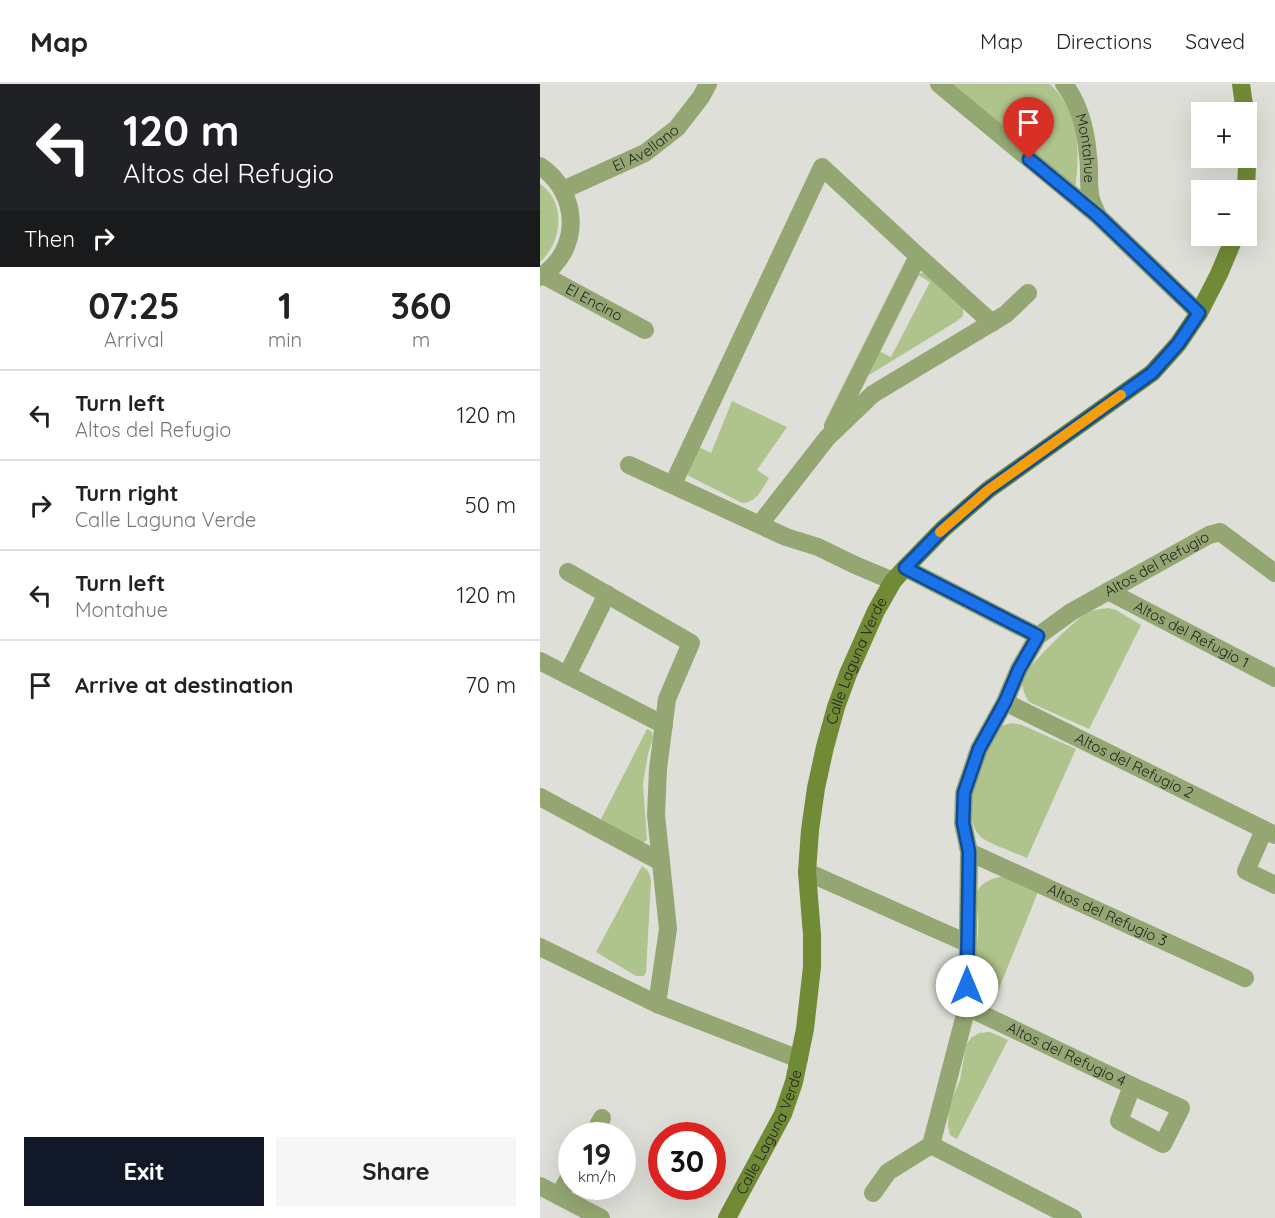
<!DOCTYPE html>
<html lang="en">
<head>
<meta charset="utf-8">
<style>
	body { margin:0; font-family:Quicksand,sans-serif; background:#f6f6f6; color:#222; height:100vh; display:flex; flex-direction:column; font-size:22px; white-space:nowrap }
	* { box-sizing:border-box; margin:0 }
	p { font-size:20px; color:#767676 }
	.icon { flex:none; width:33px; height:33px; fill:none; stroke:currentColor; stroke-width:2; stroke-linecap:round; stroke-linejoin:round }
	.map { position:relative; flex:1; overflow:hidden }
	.side { display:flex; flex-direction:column; background:#fff; width:540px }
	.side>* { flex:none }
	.hud { background:#202124; color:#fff; overflow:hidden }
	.buttons { position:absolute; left:651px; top:18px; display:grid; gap:12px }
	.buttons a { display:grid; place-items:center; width:66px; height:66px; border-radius:0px; background:#fff; box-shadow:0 6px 24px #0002; font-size:30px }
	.speed { position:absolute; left:18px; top:1038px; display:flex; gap:12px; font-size:30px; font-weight:700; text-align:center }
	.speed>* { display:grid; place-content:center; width:78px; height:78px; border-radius:50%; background:#fff; box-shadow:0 6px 24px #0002; line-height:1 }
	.speed small { font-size:15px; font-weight:400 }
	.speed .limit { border:9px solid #d22; background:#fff; color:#111 }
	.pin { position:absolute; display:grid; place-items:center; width:51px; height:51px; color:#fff; margin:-62px -26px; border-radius:50% 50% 50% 0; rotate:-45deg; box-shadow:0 0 6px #0007 }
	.pin .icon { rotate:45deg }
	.me { position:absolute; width:66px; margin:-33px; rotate:0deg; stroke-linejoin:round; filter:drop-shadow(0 0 4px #0008) }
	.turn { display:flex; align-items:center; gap:21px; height:126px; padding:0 24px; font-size:27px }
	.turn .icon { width:78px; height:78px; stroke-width:2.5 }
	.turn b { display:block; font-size:42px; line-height:51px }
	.then { display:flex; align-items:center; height:57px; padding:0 24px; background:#0003; gap:12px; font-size:22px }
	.eta { display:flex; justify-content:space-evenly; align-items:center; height:102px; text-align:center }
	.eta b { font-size:36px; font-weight:700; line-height:42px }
	.cta { display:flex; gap:12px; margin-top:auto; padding:12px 24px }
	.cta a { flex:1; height:69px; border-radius:0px; background:#111827; color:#fff; font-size:24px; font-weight:700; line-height:69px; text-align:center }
	.cta a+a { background:#f6f6f6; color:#222 }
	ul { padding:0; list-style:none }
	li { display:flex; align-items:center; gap:18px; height:90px; padding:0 24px; border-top:2px solid #e0e0e0 }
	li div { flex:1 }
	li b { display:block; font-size:22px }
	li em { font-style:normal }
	header { display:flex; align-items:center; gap:36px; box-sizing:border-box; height:84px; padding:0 30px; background:#fff; border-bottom:2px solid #e0e0e0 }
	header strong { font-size:28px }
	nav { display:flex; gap:33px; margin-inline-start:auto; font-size:21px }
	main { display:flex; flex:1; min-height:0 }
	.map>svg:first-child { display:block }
</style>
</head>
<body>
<header>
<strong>Map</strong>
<nav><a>Map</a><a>Directions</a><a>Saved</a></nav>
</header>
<main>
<section class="side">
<div class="hud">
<div class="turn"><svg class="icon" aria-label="left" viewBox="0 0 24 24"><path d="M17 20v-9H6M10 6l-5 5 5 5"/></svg><div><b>120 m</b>Altos del Refugio</div></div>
<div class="then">Then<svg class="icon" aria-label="right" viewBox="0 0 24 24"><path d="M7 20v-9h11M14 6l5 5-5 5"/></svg></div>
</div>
<div class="eta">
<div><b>07:25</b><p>Arrival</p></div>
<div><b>1</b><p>min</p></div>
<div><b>360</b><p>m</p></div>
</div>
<ul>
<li><svg class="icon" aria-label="left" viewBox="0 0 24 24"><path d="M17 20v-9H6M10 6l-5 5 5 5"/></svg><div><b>Turn left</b><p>Altos del Refugio</p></div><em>120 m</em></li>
<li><svg class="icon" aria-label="right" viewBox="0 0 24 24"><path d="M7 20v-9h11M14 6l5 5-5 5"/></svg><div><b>Turn right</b><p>Calle Laguna Verde</p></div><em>50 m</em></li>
<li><svg class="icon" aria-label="left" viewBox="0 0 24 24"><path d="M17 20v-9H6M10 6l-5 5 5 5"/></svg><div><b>Turn left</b><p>Montahue</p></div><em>120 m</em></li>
<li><svg class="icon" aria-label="arrive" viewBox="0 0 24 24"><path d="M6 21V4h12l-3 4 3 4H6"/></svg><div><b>Arrive at destination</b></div><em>70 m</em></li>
</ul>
<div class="cta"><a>Exit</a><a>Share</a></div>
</section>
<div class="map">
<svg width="735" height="1134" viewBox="0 0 735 1134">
	<rect width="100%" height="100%" fill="#dddfd8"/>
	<path fill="#afc38c" d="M413,0H510C541,30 540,66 535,106Z
		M0,100C27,118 22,159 0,178Z
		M381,189H384L423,224V232L417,237L329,291L339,267L351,273L390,198L378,191Z
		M192,317L247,343L217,386L229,394C222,405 216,419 202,419L149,392L145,388L155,361L171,369Z
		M568,524L576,526L601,541L549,645L489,618C485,611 481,603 483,595C488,581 532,539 545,530C552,526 560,525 568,524Z
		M471,639L482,641L536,665L487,774C478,770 445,758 440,752C417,728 444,676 454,650L461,642Z
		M107,645L112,648L113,654L108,670L103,700L107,756L104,758L99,759L60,737Z
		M102,782C108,786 110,789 111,797L106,888L104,892H96L56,868Z
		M466,792L498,808L454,917C449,914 442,913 439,908C430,894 440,852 438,834C438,826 434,814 438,806C444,796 456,793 466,792Z
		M450,948L468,956L417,1055L410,1051L408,1042L409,1022L420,996L426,961L431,954L439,949Z"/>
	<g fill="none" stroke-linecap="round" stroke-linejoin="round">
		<g stroke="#94a772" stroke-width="18">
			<path d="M399,0L557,131"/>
			<path id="s1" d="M524,0C540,21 546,46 548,72C550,84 548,97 550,110C551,118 555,125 558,132L659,229"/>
			<path d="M0,82C40,109 42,166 0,193"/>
			<path id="s2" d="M23,106L105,69L137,44L161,13L168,0"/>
			<path id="s3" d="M3,191L105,246"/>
			<path d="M293,342L378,172"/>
			<path d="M89,381L246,453L278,463L315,481L353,497"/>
			<path d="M133,400L282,83L378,172L452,239"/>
			<path d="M220,440L287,354L333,310L466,230L488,209"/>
			<path d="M365,484L498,552"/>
			<path d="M28,488L151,559L127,615L118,685L116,731L128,845L117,920"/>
			<path id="s4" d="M568,507L735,594"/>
			<path d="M0,577L124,641"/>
			<path d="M27,591L67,510"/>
			<path id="s5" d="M465,618L735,751"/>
			<path d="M0,713L121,778"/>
			<path d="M724,746L706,787L735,801"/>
			<path id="s6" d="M429,768L705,894"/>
			<path d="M267,788L427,859"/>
			<path d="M0,863L117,920L259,975"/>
			<path id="s7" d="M427,923L601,1006L641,1024L623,1060L579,1037L592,1002"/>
			<path d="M52,1052L62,1034"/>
			<path d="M391,1061L533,1134"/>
			<path d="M0,1102L61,1134"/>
			<path id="s8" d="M333,1109L348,1088L391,1061L427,923L429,768L423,739L424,709L439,665L465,618L479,585L498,552L531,528L669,451L680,448L735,489"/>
			<path d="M19,1112L32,1088"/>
		</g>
		<g stroke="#708a36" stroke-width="18">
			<path d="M701,0L705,28"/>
			<path d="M706,106L708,57L706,45"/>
			<path id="s9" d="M187,1134L243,1030L254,998L265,945L272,883V851L267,788L270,746L276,704L285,663L296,623L308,590L336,527L353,497L365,484L403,445L448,406L612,289L638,260L659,229L679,190L695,152"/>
		</g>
	</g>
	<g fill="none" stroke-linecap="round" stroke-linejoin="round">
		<defs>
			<path id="route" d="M427,902L429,768L423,739L424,709L439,665L465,618L479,585L498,552L365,484L403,445L448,406L612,289L638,260L659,229L558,132L489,75"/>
		</defs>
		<use href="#route" stroke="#114b97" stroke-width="15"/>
		<use href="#route" stroke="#1a73e8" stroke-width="10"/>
		<path stroke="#f59e0b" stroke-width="10" d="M400,448L448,406L581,311"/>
	</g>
	<g text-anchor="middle" stroke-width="6" stroke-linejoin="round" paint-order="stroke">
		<g font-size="15" fill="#222321" stroke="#eaede6">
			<text dy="5" stroke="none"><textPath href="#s2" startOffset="93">El Avellano</textPath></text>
			<text dy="5" stroke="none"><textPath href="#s1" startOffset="69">Montahue</textPath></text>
			<text dy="5" stroke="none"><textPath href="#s3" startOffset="58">El Encino</textPath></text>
			<text dy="5" stroke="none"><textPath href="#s8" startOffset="747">Altos del Refugio</textPath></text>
			<text dy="5" stroke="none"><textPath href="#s4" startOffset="94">Altos del Refugio 1</textPath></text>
			<text dy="5" stroke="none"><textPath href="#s9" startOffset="582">Calle Laguna Verde</textPath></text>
			<text dy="5" stroke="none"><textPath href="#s5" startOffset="144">Altos del Refugio 2</textPath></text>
			<text dy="5" stroke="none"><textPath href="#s6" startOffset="152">Altos del Refugio 3</textPath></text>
			<text dy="5" stroke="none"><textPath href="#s7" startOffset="110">Altos del Refugio 4</textPath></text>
			<text dy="5" stroke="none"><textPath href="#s9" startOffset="96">Calle Laguna Verde</textPath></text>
		</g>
	</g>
</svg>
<div class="buttons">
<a>+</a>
<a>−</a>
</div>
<div class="speed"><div>19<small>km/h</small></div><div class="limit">30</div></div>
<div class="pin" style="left:489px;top:75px;background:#d93025"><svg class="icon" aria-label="arrive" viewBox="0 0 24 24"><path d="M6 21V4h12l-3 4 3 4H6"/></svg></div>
<svg class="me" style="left:427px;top:902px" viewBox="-20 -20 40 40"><circle r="19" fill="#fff"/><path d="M0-13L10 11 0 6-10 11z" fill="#1a73e8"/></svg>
</div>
</main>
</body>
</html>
